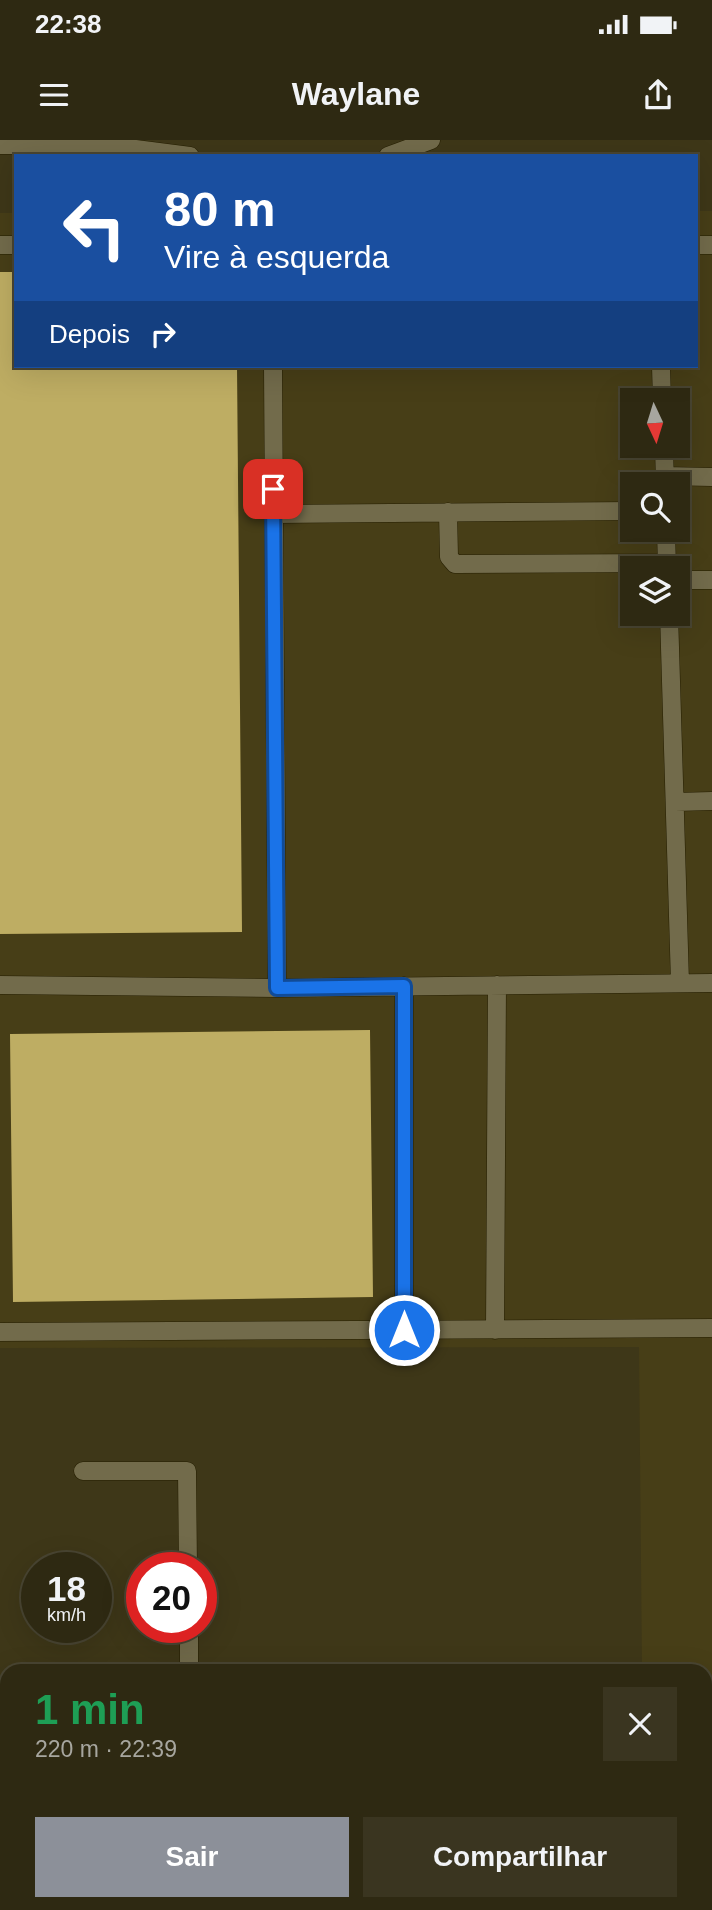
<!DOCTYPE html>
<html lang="pt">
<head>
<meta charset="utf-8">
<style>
	body { margin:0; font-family:Helvetica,sans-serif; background:#3a3520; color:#f1f3f6; height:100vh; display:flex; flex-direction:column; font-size:26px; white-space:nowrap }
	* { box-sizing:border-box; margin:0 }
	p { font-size:23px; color:#a7a69f }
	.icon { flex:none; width:38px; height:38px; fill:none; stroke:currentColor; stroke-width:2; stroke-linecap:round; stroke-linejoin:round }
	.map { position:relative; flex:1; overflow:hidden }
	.sheet { position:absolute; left:0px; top:1524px; width:712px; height:247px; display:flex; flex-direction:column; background:#2e2912; border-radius:21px 21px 0 0; box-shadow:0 7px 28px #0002,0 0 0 2px #494532 }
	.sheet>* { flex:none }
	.guide { position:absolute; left:14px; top:14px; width:684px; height:214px; border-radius:0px; box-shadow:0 7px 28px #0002,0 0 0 2px #494532; background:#1a4fa0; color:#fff; overflow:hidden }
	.needle { width:46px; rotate:176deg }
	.tools { position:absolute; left:620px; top:248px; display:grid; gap:14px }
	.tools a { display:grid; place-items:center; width:70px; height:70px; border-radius:0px; background:#2e2912; box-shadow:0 7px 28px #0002,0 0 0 2px #494532; font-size:35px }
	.speed { position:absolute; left:21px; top:1412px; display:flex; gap:14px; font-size:35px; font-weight:700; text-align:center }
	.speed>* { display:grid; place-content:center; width:91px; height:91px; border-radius:50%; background:#2e2912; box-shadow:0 7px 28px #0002,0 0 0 2px #494532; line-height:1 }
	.speed small { font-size:18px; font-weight:400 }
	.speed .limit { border:10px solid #d22; background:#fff; color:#111 }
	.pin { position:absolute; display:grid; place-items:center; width:60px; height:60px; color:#fff; margin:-30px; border-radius:14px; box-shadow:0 4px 10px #0006 }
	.me { position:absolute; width:77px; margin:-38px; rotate:0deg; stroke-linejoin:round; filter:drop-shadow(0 0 5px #0008) }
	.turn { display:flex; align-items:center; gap:24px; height:147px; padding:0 35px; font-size:32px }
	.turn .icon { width:91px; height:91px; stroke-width:2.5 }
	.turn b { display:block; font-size:49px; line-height:60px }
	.then { display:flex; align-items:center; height:66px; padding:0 35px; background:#0003; gap:14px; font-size:26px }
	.round { display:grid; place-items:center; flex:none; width:74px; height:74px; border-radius:0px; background:#3a3520 }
	.head { display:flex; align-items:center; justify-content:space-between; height:119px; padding:0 35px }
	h1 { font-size:42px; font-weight:700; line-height:52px; color:#1e9e55 }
	.action { display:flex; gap:14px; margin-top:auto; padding:14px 35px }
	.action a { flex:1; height:80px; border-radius:0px; background:#8c9099; color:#fff; font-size:28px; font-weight:700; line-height:80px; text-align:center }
	.action a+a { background:#3a3520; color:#f1f3f6 }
	.status { display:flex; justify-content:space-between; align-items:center; height:49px; padding:0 35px; background:#2e2912; direction:ltr }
	.status svg { height:19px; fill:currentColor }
	header { display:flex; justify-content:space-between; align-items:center; height:91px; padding:0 35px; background:#2e2912; font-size:32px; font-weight:700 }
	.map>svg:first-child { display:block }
</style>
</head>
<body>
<div class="status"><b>22:38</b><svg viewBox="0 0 49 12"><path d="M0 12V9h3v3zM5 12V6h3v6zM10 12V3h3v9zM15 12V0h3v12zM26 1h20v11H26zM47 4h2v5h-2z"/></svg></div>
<header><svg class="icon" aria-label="menu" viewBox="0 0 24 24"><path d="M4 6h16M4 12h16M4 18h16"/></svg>Waylane<svg class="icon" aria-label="share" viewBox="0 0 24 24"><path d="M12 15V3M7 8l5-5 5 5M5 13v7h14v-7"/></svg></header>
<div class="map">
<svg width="712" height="1770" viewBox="0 0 712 1770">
	<rect width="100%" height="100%" fill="#3e3718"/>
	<path fill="#473e17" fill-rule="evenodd" d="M697,71H712V1707H705V1531H642L639,1207L0,1208V73H16V226H696ZM632,261H677V306H632ZM632,345H677V390H632ZM632,429H677V474H632Z"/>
	<path fill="#bead63" d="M0,132H16V226H237L242,792L0,794Z
		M370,890L373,1157L13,1162L10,894Z"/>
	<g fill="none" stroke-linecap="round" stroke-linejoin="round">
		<defs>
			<path id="lane" d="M0,5H105L190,16
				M388,16L431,0
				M0,105H16
				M696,105H712
				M273,226L277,848
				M661,226L662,261
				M664,306L665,345
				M664,336L712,337
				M448,372L449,417L455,424L667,423
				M273,374L632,371
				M666,390L667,429
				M677,440H712
				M669,474L680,843
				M675,662L712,661
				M0,845L277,848L712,843
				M404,1190V846
				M495,1190L497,845
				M0,1192L712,1188
				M83,1331H187L188,1428
				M189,1488V1531"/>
			<path id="street" d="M705,1756H712
				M0,1757H7"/>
		</defs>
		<use href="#lane" stroke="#251e00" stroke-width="19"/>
		<use href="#street" stroke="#251e00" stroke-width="23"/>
		<use href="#lane" stroke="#726b4b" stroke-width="18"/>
		<use href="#street" stroke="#726b4b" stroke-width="21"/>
	</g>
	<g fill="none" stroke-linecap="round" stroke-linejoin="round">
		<defs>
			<path id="route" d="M273,349L277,848L404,846V1190"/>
		</defs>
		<use href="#route" stroke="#114b97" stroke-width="18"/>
		<use href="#route" stroke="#1a73e8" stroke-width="12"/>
	</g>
</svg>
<div class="tools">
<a><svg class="needle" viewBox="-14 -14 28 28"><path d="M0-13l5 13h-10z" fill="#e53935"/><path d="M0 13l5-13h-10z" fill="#a7a69f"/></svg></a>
<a><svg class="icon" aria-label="search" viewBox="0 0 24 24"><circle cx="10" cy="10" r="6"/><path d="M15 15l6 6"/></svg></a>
<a><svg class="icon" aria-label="layers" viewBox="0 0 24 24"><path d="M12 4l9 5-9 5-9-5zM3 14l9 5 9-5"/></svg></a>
</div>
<div class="speed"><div>18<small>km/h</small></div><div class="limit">20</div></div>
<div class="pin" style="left:273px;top:349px;background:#d93025"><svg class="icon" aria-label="arrive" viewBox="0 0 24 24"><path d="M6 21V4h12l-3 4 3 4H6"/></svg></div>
<svg class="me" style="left:404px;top:1190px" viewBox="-20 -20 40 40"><circle r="17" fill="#1a73e8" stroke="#fff" stroke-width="3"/><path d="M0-11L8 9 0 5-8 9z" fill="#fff"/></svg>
<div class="guide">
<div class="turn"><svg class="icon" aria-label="left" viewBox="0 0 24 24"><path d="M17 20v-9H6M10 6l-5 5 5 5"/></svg><div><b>80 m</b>Vire à esquerda</div></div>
<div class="then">Depois<svg class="icon" aria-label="right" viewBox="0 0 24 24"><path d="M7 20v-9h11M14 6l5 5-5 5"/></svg></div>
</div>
<section class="sheet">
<div class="head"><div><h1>1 min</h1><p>220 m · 22:39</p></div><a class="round"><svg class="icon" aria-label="close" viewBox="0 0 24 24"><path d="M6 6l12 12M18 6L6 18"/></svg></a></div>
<div class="action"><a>Sair</a><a>Compartilhar</a></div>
</section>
</div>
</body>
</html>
